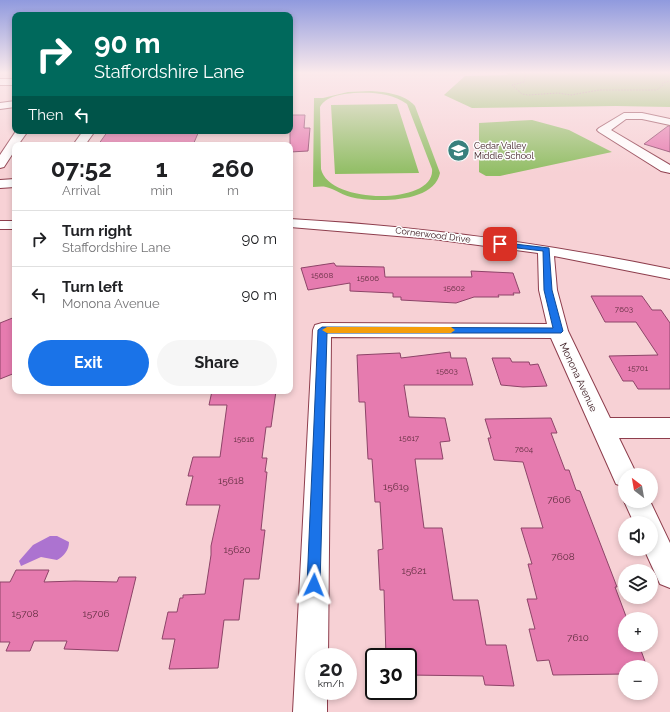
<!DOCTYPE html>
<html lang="en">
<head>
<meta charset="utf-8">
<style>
	body { margin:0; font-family:Raleway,sans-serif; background:#f6f6f6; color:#202124; height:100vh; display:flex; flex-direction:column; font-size:15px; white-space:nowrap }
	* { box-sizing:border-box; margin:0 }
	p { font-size:13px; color:#757577 }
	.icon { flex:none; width:22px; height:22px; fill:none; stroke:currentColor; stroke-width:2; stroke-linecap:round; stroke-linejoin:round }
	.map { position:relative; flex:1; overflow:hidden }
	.sheet { position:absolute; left:12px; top:142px; width:281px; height:252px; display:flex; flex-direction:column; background:#fff; border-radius:8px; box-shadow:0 2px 6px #0003 }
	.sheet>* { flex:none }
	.banner { position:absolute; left:12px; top:12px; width:281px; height:122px; border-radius:8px; box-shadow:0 2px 6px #0003; background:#00695c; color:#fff; overflow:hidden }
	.needle { width:26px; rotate:329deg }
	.controls { position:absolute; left:618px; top:468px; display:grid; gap:8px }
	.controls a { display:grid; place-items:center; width:40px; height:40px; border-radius:50%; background:#fff; box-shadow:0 2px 6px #0003; font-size:20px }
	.speed { position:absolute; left:305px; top:648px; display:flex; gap:8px; font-size:20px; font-weight:700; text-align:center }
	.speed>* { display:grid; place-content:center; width:52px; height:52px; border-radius:50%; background:#fff; box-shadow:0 2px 6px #0003; line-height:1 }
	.speed small { font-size:10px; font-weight:400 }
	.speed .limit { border:2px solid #111; border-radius:6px; background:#fff; color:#111 }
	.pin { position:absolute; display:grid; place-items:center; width:34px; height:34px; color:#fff; margin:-17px; border-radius:8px; box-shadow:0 2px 6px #0006 }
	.me { position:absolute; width:44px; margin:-22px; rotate:2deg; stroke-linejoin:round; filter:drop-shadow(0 0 3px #0008) }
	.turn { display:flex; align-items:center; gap:14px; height:84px; padding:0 16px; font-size:18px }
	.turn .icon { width:52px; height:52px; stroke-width:2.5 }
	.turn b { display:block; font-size:28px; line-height:34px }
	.then { display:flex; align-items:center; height:38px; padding:0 16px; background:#0003; gap:8px; font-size:15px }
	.eta { display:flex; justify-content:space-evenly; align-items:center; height:68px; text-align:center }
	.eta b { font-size:24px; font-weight:700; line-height:28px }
	.cta { display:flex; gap:8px; margin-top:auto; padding:8px 16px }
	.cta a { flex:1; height:46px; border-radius:24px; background:#1a73e8; color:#fff; font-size:16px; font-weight:700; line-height:46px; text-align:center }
	.cta a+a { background:#f6f6f6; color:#202124 }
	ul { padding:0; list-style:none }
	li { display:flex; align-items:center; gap:12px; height:56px; padding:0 16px; border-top:1px solid #e0e0e0 }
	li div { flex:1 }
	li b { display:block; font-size:15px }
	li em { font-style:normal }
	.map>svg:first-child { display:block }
</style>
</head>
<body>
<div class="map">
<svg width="670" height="712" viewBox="0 0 670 712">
	<rect width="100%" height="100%" fill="#f7d1d5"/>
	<path fill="#91be65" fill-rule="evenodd" d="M506,73H670V107L616,106L472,108L444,95L465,76L508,75Z
		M371,91C386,92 405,94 415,106L440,173C434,203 378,202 355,198C343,196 335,189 326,187C322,186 317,187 313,187L314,98H323L348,92ZM354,93C372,92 392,93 407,104L432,169C436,205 329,205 321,169L320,107C326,96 342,94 354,93Z
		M397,104L419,173L335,174L331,105Z
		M532,120L569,130L612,152L500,176H486L479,172V123Z"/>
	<path fill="#ac73d0" d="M50,536H57L69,542C69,550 64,556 57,560L41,557L21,566L19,561L33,545Z"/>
	<path fill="#e67baf" stroke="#8d4468" d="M290,115H305L304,128H310L308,151L290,152Z
		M668,126H670V152L644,144Z
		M108,131L185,132L199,131L193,145H98Z
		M334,263L336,266L384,267L385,277H472L471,271L513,273L520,293H513L514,295H498L499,297H474L456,303L401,300V297H393V293L350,291V283L308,290L301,268Z
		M591,296H642L652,310H661L670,323V389H638L633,381H623L609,356L658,355L636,322H605Z
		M15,317V373L0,379V323Z
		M450,352L451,358H466L473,385H404L409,417L445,418L450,441L440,442L443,459H415L424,528H442L453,600H478L486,645H506L514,686L485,685L483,676L408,675V657H386L384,590H380L378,550L383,549L380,502H375L372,459H368L365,402H359L357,355L400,353L401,358Z
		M492,358H510L512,362H529L530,365L538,364L547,386L523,387L501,385Z
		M212,391H276L271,427H266L262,458H267L265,472H267L261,530H265L259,579H244L239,620H224L218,668L169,669L175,639H162L168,612H177L180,598H183V595L205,594L211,555V546L220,505H186L193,476H188L193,457H220L227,405H209Z
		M551,418L557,433H551L565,470H569L576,490L580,491L617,587H615L627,619H625V645H639L647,667H625V674L553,675L549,660L537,661L529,629H535L527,599H537L528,564H532L521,528H543L523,462L494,460L488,438H491L485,419Z
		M16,570H49L44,582L75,581L117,582L119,577H136L118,651L64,649L67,641H34L30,651H6L10,642H0V582H10Z"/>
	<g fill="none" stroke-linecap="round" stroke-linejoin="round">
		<defs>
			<path id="minor" d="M0,79H15V85H0Z
				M15,101V107L0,109V103Z
				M624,113H642L670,119V125L642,119H626L611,130L670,165V173L661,171L599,132L597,130L599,128Z
				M16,131H28L18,145H15V150L4,167L0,168V155Z
				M83,131H95L85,145H73Z
				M15,179V187L0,188V180Z
				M290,219C418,226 544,243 670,269V279L554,256L557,290L568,331L610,418H670V438H619L637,475H625V487L616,484L551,338L331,337L328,657H314V691H327V712H293L313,330L315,325L322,323L547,324L539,290L538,253L433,239L290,227Z
				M0,221H15V229H0Z
				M625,499V501H650L670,543V588L660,584L644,549H651V523H634L624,501Z"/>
		</defs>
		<use href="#minor" stroke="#8e3e4d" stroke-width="2"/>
		<path stroke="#9e7b80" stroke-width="1" stroke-dasharray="1.5 1.5" stroke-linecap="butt" d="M526,73L524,82L512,85L522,94L528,95L558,93L571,95L599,90H657L663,85L662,83L670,81"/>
		<use href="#minor" fill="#fff" fill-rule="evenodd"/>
	</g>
	<linearGradient id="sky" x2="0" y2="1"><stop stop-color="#909ade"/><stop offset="0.42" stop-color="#fbeaec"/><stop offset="1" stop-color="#fbeaec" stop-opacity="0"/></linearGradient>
	<rect width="670" height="173" fill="url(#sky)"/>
	<path fill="#1a73e8" stroke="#114b97" d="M497,242L549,248L552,290L563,331L561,333H327L320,585L318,589L314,591L309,589L307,585L318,330L322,327L553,328L544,290L543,251L500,246L497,245Z"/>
	<path fill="#f59e0b" d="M327,327H451L455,330L451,333H327L322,330Z"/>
	<defs>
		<symbol id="school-disc" viewBox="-11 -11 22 22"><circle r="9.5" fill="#38807d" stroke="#fdfdfd"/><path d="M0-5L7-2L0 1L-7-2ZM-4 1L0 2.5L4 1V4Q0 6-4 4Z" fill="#fff"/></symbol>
	</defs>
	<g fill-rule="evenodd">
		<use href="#school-disc" x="446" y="138" width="25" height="25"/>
	</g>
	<g text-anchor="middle" stroke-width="3" stroke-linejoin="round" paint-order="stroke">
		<g font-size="8" fill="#622e40">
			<text x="322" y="278">15608</text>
			<text x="368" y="281">15606</text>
			<text x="454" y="291">15602</text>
			<text x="624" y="312">7603</text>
			<text x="638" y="371">15701</text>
			<text x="447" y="374">15603</text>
			<text x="409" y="441">15617</text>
			<text x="244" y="442">15616</text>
			<text x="524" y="452">7604</text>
		</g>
		<g font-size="9" fill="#36151b" stroke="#fdfdfd" text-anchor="start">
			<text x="474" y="149">Cedar Valley<tspan x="474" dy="10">Middle School</tspan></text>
		</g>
		<g font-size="9" fill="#36151b" stroke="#fdfdfd">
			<text transform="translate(433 235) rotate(7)" y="3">Cornerwood Drive</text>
		</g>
		<g font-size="10" fill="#36151b" stroke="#fdfdfd">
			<text transform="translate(579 377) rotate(65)" y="4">Monona Avenue</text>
		</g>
		<g font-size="10" fill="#622e40">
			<text x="231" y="484">15618</text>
			<text x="396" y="490">15619</text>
			<text x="559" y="503">7606</text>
			<text x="237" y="553">15620</text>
			<text x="563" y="560">7608</text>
			<text x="414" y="574">15621</text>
			<text x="25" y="617">15708</text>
			<text x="96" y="617">15706</text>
			<text x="578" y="641">7610</text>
		</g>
	</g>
</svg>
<div class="controls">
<a><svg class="needle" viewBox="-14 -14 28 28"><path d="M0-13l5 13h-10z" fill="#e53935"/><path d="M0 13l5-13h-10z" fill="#757577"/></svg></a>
<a><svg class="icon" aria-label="sound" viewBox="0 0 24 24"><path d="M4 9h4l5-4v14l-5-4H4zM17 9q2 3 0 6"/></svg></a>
<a><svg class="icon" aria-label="layers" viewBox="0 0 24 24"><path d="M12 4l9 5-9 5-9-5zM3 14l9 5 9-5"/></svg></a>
<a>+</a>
<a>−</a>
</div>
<div class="speed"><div>20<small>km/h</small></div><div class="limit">30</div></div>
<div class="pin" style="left:500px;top:244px;background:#d93025"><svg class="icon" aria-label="arrive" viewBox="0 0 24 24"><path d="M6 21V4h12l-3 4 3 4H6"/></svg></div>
<svg class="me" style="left:314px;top:585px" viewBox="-20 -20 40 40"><path d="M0-17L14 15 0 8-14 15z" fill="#1a73e8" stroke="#fff" stroke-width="4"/></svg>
<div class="banner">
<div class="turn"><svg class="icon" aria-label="right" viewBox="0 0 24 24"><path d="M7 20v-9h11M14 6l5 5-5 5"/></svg><div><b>90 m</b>Staffordshire Lane</div></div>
<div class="then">Then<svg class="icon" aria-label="left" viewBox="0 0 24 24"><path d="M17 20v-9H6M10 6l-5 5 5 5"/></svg></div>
</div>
<section class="sheet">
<div class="eta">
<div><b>07:52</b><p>Arrival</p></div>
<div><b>1</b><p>min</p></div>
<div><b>260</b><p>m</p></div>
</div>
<ul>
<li><svg class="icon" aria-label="right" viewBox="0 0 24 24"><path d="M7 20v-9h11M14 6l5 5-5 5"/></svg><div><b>Turn right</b><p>Staffordshire Lane</p></div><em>90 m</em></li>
<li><svg class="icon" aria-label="left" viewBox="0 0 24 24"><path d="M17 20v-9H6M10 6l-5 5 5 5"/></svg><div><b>Turn left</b><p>Monona Avenue</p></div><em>90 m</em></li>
</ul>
<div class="cta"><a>Exit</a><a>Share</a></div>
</section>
</div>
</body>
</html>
